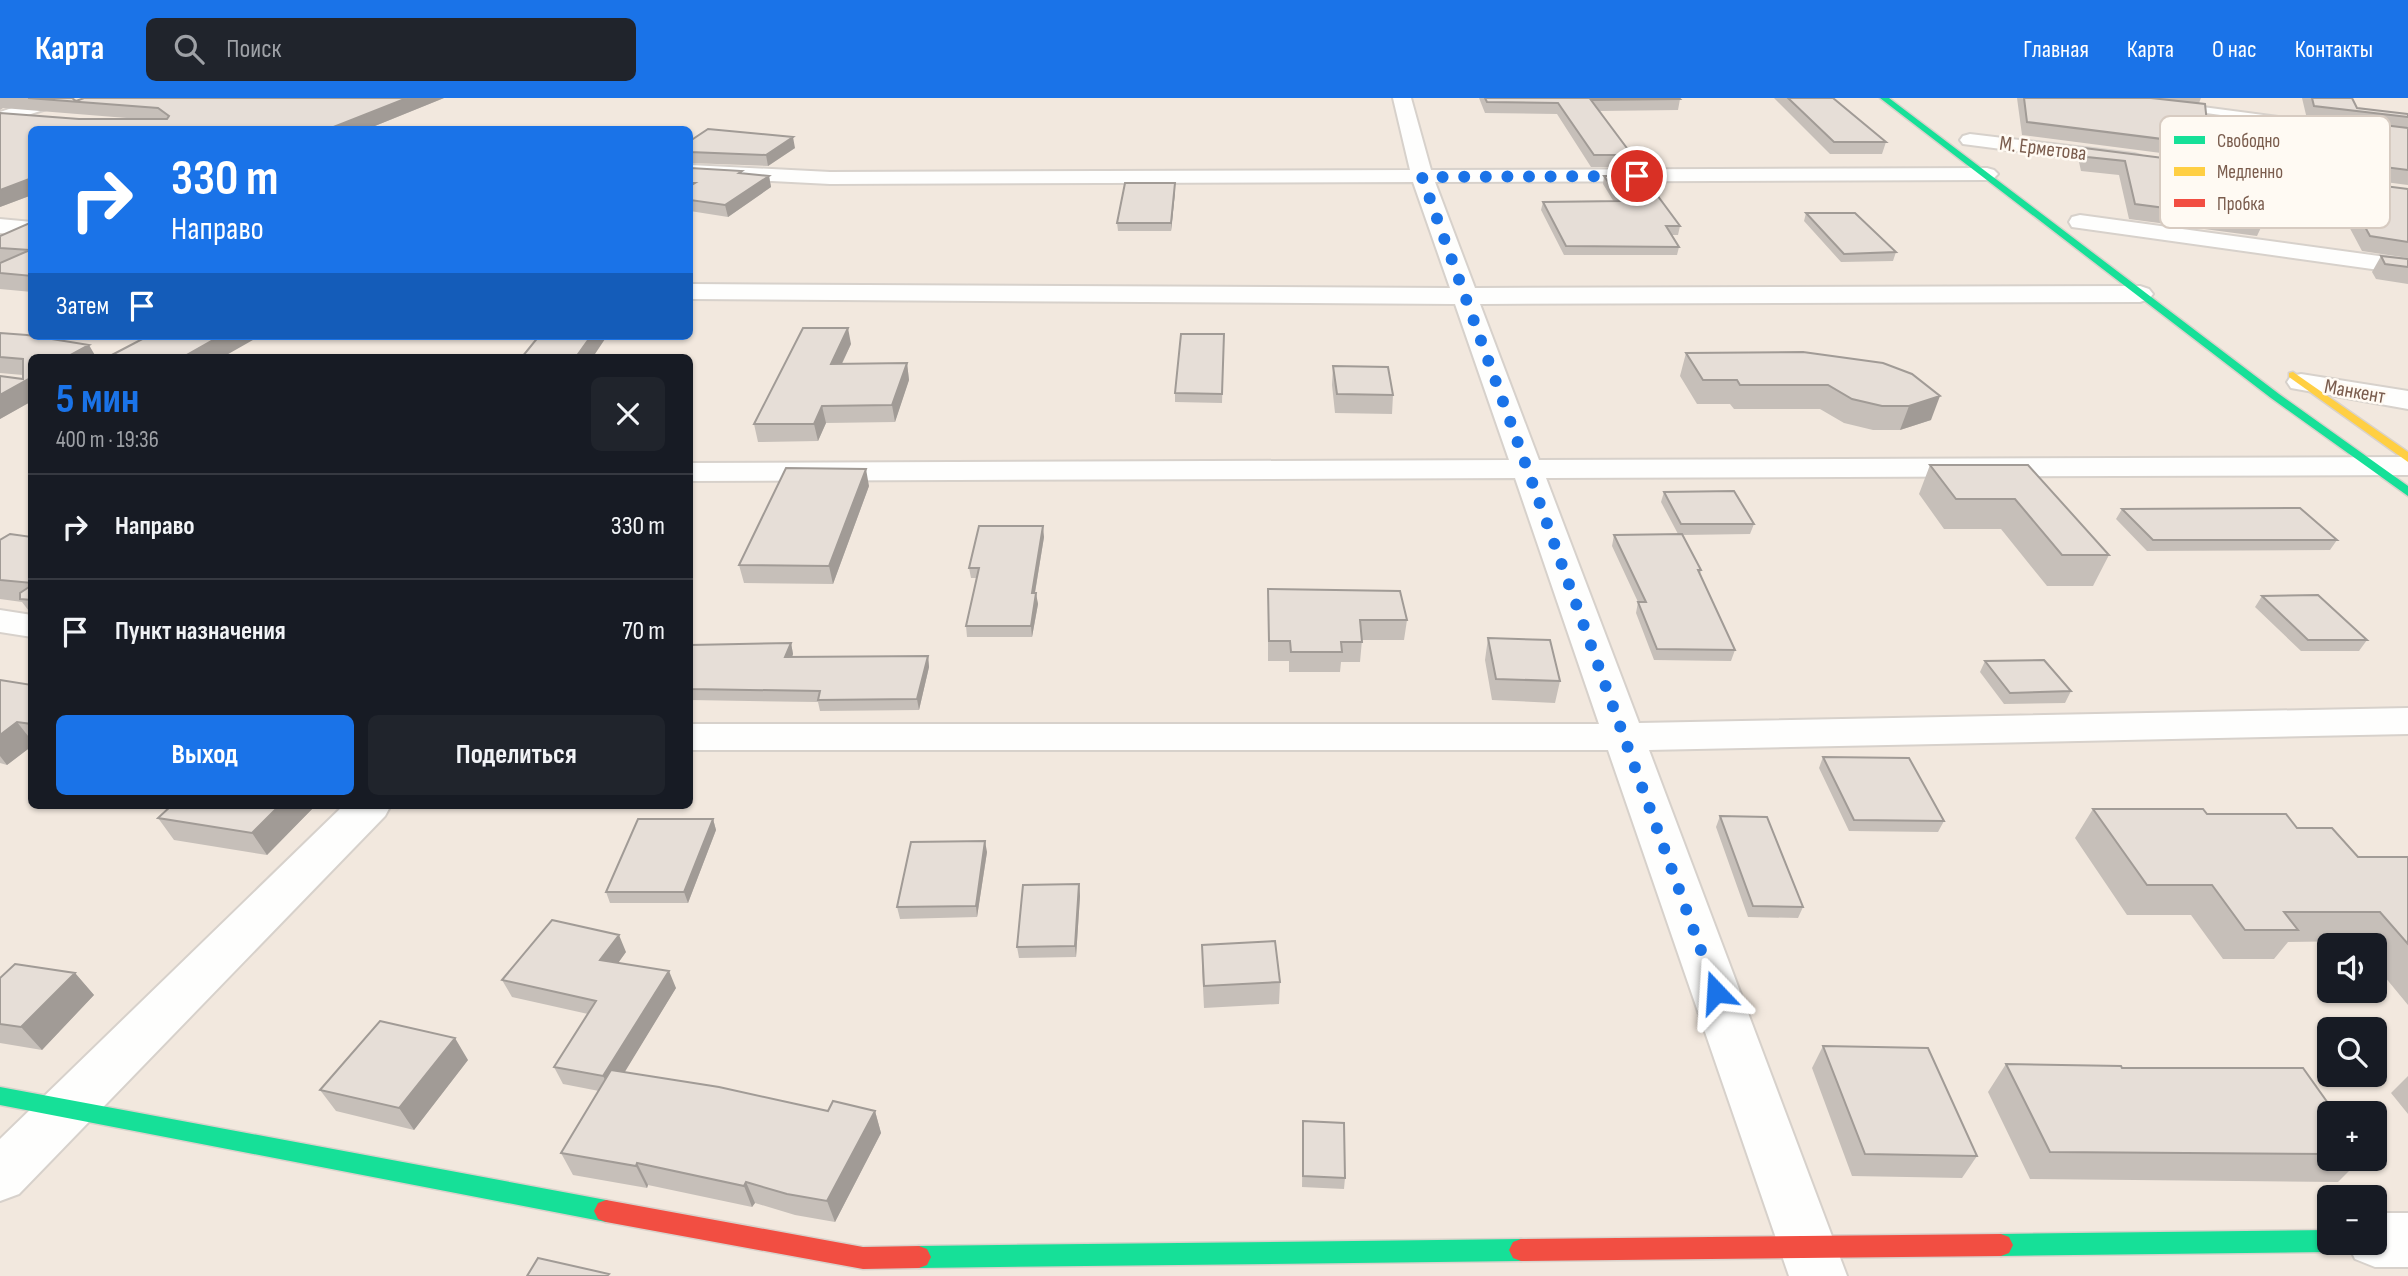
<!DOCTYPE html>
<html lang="ru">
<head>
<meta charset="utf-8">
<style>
	body { margin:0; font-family:"Sofia Sans Condensed",sans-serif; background:#20242c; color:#f1f3f6; height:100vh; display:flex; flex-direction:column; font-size:26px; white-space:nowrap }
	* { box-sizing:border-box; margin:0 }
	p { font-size:23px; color:#9ea1a6 }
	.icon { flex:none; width:38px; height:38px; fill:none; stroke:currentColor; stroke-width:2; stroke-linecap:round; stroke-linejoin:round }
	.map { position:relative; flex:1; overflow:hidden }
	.sheet { position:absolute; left:28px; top:256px; width:665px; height:455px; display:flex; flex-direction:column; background:#171b24; border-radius:10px; box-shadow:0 2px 5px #0004 }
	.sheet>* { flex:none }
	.guide { position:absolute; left:28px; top:28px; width:665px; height:214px; border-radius:10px; box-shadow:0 2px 5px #0004; background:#1a73e8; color:#fff; overflow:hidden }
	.fabs { position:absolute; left:2317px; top:835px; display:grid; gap:14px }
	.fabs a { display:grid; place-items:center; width:70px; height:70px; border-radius:10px; background:#171b24; box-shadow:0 2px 5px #0004; font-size:35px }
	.pin { position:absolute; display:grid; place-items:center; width:60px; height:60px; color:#fff; margin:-30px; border:4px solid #fff; border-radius:50%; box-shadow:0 2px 7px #0007 }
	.me { position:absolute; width:77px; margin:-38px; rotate:340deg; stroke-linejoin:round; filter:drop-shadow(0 0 5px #0008) }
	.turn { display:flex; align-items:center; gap:24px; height:147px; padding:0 28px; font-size:32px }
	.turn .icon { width:91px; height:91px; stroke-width:2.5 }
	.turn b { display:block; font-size:49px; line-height:60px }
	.then { display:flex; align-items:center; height:66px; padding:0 28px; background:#0003; gap:14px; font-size:26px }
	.round { display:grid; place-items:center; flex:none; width:74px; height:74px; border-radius:10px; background:#20242c }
	.summary { display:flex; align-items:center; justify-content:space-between; height:119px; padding:0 28px }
	h1 { font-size:42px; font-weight:700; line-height:52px; color:#1a73e8 }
	.primary-button { display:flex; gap:14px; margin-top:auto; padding:14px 28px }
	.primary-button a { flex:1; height:80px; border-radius:10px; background:#1a73e8; color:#fff; font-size:28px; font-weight:700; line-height:80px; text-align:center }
	.primary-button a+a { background:#20242c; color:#f1f3f6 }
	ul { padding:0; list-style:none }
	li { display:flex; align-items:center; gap:21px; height:105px; padding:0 28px; border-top:2px solid #363941 }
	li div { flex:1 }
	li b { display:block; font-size:26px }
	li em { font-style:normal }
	header { display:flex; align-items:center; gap:42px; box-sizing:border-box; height:98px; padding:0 35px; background:#1a73e8; color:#fff }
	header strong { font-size:33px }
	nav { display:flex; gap:38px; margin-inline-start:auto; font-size:24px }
	.search { width:490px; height:63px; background:#20242c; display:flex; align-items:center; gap:18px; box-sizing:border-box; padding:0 24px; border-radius:10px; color:#9ea1a6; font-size:26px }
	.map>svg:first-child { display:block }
</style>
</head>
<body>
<header>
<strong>Карта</strong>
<div class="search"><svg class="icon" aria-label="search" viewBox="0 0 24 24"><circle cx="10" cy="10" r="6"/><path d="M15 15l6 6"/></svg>Поиск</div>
<nav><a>Главная</a><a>Карта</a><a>О нас</a><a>Контакты</a></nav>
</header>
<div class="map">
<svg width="2408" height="1178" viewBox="0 0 2408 1178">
	<rect width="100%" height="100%" fill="#f9f5f0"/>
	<path fill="#f2e8de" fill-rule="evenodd" d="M0,0H2408V1178H0ZM32,32H690V238H32ZM32,259H690V707H32ZM2329,847H2375V892H2329ZM2329,931H2375V976H2329ZM2329,1015H2375V1060H2329ZM2329,1099H2375V1144H2329Z"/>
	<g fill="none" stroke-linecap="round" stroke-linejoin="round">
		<defs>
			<path id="lane" d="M2180,6L2338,27L2343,30L2338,33L2177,11L2175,9Z"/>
			<path id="street" d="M42,0H70L68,4L0,26V14Z
				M1393,0H1411L1431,72L1987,70L1994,72L1998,76L1994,80L1987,82L1435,84L1475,190L2140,188L2149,191L2153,196L2149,201L2140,204L1480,206L1539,362L2408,359V377L1546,380L1639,625L2408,610V636L1649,652L1847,1178H1789L1608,652H690V626H1599L1515,380L690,383V365L1509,362L1455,206L690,201V186L1450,190L1413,84L830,86L690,79V67L830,74L1410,72Z
				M1970,36L2134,56L2141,58L2144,62L2141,66L2134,68L1963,46L1960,42L1963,38Z
				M2080,117L2408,162V176L2072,129L2069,124L2072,119Z
				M0,121L32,124V138L0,135Z
				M2301,276L2408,293V311L2291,290L2287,284L2291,278Z
				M0,512L32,517V539L0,534Z
				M344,707H391L385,718L19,1096L0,1103V1041Z
				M2375,1115H2408V1169H2375L2355,1161L2347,1144H2375Z"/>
			<path id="fast" d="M1880,0H1889L2279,296L2408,388V398L2271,300Z
				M0,989L606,1102L614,1105L618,1113L614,1121L606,1124L0,1007Z
				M2329,1132V1144H2340L2337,1151L2329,1154L2001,1158L1993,1155L1989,1147L1993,1139L2001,1136Z
				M1521,1141L1529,1144L1533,1152L1529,1160L1521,1163L919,1170L911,1167L907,1159L911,1151L919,1148Z"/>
			<path id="slow" d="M2293,274L2408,354V364L2289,279V275Z"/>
			<path id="jam" d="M606,1102L863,1149L919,1148L927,1151L931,1159L927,1167L919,1170L863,1171L606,1124L598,1121L594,1113L598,1105Z
				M2001,1136L2009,1139L2013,1147L2009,1155L2001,1158L1521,1163L1513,1160L1509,1152L1513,1144L1521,1141Z"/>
		</defs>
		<use href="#lane" stroke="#d7d1cb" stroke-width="4"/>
		<use href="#street" stroke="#d7d1cb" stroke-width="4"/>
		<use href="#fast" stroke="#d9d2cb" stroke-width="3"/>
		<use href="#slow" stroke="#d9d2cb" stroke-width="3"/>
		<use href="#jam" stroke="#d9d2cb" stroke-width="3"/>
		<use href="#lane" fill="#fefefd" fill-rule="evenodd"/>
		<use href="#street" fill="#fefefd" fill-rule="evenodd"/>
		<use href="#fast" fill="#16e098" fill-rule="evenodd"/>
		<use href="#slow" fill="#ffcf43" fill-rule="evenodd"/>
		<use href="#jam" fill="#f24e42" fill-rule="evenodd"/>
	</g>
	<path fill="#c6bfb9" d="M0,0H72L76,3L84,0H444L365,32H32V97L0,109V15L79,21H139L3,10L0,12Z
		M1479,0H1679L1680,1L1678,12L1599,13L1632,57L1629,69H1591L1557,16L1485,15Z
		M1774,0H1833L1886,44L1882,56H1830Z
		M2017,0H2201L2199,5L2208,34L2313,47L2310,32L2315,22L2307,21L2302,0H2352L2357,10L2408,16V87L2022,37Z
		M690,43L795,50L768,68L690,65Z
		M2084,50L2408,91V160L2362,153L2338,108L2254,97L2264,123L2257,138L2129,121L2119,77L2081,73L2079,64Z
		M690,70L769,78L771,89L728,119L690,113Z
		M1604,78L1680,128L1678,137H1672L1679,149L1677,157H1564L1541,112L1543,104H1614L1603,86Z
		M1175,94L1171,133H1118L1117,125Z
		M1806,115L1896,154L1893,163L1841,164L1804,123Z
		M32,124V194L0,191V138Z
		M2381,158L2408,161V186L2376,181L2372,174Z
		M0,235L32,259V303L0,321V278L23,281V277L0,275Z
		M1224,236L1222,305L1175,304V295Z
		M851,246L842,266L907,265L909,282L895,324L826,325L818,343L758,344L754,326Z
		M1686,255L1883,265L1931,322L1900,332H1873L1844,325L1820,311H1734L1730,306H1697L1680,278Z
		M1333,268L1393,297L1392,316L1335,315L1332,287Z
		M1930,367H2028L2109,457L2093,488H2047L2001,431H1944L1919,396Z
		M869,388L833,486L744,485L739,467Z
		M1664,394L1754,426L1750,436L1682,437L1701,472L1700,476L1735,552L1731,563L1654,562L1636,515L1638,504L1612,448L1614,437L1678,436L1661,404Z
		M2122,411L2337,442L2330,452L2147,453L2116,421Z
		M32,439V517L22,504L0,501V442Z
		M1044,439L1035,495L1038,506L1032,539H967L966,528L977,480H971L969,470Z
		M1268,491L1407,522L1404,542H1362L1360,564H1341L1340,574H1289V563H1268Z
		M2262,498L2367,542L2359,553H2301L2255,509Z
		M1488,540L1560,583L1555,605L1492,602L1485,562Z
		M791,545L793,556L792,559L928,558L929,569L919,612L820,613L818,604L690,602V547Z
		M1985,563L2071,593L2065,605L2004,606L1980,574Z
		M0,582L32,587V648L7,667L0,665Z
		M1823,659L1944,723L1938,734L1849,733L1819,670Z
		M316,707L267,757L174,742L158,720Z
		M2093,711L2207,716L2297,730L2358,759H2408V907L2375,867V847H2358L2355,843L2288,844L2274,861H2223L2191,817H2127L2075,740Z
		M1720,718L1803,809L1798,820L1748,819L1716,729Z
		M713,721L716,732L688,805H610L606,794Z
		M987,754L977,819L900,821L897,809Z
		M1079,786L1080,798L1076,859L1019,860L1017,849Z
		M1202,847L1280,884L1279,906L1204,910L1202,869Z
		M626,854L618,865L676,890L624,974L828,1013H875L881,1035L835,1124L795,1117L755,1105L752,1109L648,1087L647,1090L573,1077L561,1055L599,993L563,986L554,969L588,916L512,899L502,882Z
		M75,875L94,897L42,952L0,945V880Z
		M1823,948L1977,1058L1962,1080L1852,1078L1812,970Z
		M468,962L414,1032L336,1013L320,992Z
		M2006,966L2122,970L2329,1015V1060H2362L2338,1084L2030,1081L1988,994Z
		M2408,978V1016L2391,995Z
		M1303,1023L1345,1080L1344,1091L1302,1089Z"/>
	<path fill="#a19b96" d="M407,0H444L365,32H326Z
		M793,39L795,50L768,68L766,57Z
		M769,78L771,89L728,119L725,107Z
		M32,80V97L0,109V92Z
		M1175,85V94L1171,133V125Z
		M848,230L851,246L834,282L831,266Z
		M220,238H260L223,259H183Z
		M591,238H607L593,259H576Z
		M89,247L96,259H67Z
		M907,265L909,282L895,324L892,307Z
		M32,279V303L0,321V297Z
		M1940,298L1931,322L1900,332L1909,308Z
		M822,308L826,325L818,343L814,326Z
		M866,371L869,388L833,486L829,468Z
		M1043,428L1044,439L1033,506L1032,495Z
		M1036,495L1038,506L1032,539L1031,528Z
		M791,545L793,556L788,570L785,559Z
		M928,558L929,569L919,612L917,601Z
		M17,624L32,643V648L7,667L0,658V637Z
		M280,707H316L267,757L252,735Z
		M713,721L716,732L688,805L684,794Z
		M985,743L987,754L977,819L976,808Z
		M1079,786L1080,798L1076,859L1075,848Z
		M619,837L626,854L608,879L600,862Z
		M669,873L676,890L612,995L603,978Z
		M75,875L94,897L42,952L21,929Z
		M455,940L468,962L414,1032L399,1010Z
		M875,1013L881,1035L835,1124L827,1103Z
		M637,1065L648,1087L647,1090L636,1068Z
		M746,1084L755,1105L752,1109L744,1088Z"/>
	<path fill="#e6ded7" stroke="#a19b96" stroke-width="2" d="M28,0H72L76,3L84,0H407L326,32H32V80L0,92V15L79,21H167L169,18L158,10Z
		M1485,0H1679L1680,1L1591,2L1632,57H1594L1558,5L1487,4Z
		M1788,0H1833L1886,44H1834Z
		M2024,0H2151L2205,6L2208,34L2324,48L2317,19L2408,30V72L2027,24Z
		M2312,0H2352L2357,10L2408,16V19L2314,8Z
		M708,31L793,39L766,57L690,54V43Z
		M2084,50L2408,91V144L2370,138L2346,94L2248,81L2264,123L2135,106L2125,63L2087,59Z
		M690,70L742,73L739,75L769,78L725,107L690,102V88L695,85H690Z
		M1604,78H1643L1680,128H1666L1679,149L1566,148L1543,104L1621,103Z
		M1125,85H1175L1171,125H1117Z
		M1806,115H1855L1896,154L1844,156Z
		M32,124V178L0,175V165L30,152L0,150V138Z
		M2381,158L2408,161V169L2385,166Z
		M803,230H848L831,266L907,265L892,307L822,308L814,326H754Z
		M0,235L27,237L89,247L67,259H32V279L0,297V278L23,281V261L0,259Z
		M1181,236H1224L1222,296L1175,295Z
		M148,238H220L183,259H108Z
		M539,238H591L576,259H522Z
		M1803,254L1883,265L1912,276L1940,298L1909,308H1882L1852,301L1828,287H1740L1737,282H1703L1686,255Z
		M1333,268L1388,269L1393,297L1337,296Z
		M1930,367H2028L2109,457H2062L2015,401H1956Z
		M786,370L866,371L829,468L739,467Z
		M1734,393L1754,426H1681L1664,394Z
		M2300,410L2337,442H2153L2122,411Z
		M979,428H1043L1032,495H1036L1031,528H966L979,470H969Z
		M10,436L32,439V485L0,482V442Z
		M1682,436L1701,472H1698L1735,552L1657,551L1638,504H1646L1614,437Z
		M32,487V502L20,501V495Z
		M1268,491L1400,493L1407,522H1360L1362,544H1341L1342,554H1291L1290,543H1269Z
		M2318,497L2367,542H2308L2262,498Z
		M1488,540L1550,542L1560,583L1496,581Z
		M791,545L785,559L928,558L917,601L818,602L820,593L690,591V547Z
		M2044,562L2071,593L2010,595L1985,563Z
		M0,582L32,587V626L17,624L0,637Z
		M1823,659L1909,660L1944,723L1854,722Z
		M172,707H280L252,735L158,720Z
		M2093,711H2203L2207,716H2286L2297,730H2332L2358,759H2408V846L2380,814H2284L2298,832H2245L2212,787H2147Z
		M1720,718L1767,719L1803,809L1753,808Z
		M638,721H713L684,794H606Z
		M985,743L976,808L897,809L911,744Z
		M1079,786L1075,848L1017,849L1023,787Z
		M552,822L619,837L600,862L669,873L603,978L554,969L596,903L502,882Z
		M1275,843L1280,884L1204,888L1202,847Z
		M15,866L75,875L21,929L0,926V880Z
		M380,923L455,940L399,1010L320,992Z
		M1823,948L1928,950L1977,1058L1865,1056Z
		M2006,966L2121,968L2122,970H2303L2335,1015H2329V1056L2050,1054Z
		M611,972L719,989L828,1013L833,1003L875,1013L827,1103L787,1096L746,1084L744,1088L637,1065L636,1068L561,1055Z
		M1303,1023L1344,1025L1345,1080L1303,1078Z
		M538,1160L609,1176L607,1178H527Z"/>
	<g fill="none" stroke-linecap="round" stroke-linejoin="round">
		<path stroke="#1a73e8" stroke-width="12" stroke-dasharray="0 21.6" d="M1637,78L1422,79L1716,894"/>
	</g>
	<g text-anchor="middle" stroke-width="5" stroke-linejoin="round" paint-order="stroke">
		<g font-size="21" fill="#7a5c4d" stroke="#fffaf3">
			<text transform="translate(2043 50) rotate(7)" y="7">М. Ерметова</text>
			<text transform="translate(2355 293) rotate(10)" y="7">Манкент</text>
		</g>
	</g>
	<rect x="2160" y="18" width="230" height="112" rx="10" fill="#fffaf3" stroke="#d7cbc1" stroke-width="2"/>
	<rect x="2174" y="38" width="31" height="8" fill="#16e098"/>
	<rect x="2174" y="69" width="31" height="9" fill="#ffcf43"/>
	<rect x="2174" y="101" width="31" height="8" fill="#f24e42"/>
	<g font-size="19" fill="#7a5c4d">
		<text x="2217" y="49">Свободно</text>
		<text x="2217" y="80">Медленно</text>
		<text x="2217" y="112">Пробка</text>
	</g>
</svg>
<div class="fabs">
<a><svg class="icon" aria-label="sound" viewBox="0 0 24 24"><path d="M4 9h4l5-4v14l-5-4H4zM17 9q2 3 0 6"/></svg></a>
<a><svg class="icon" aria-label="search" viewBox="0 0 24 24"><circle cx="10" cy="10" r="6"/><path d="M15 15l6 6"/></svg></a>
<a>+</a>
<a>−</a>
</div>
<div class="pin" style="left:1637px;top:78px;background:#d93025"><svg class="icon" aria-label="arrive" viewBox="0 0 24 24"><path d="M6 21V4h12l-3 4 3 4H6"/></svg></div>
<svg class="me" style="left:1716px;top:894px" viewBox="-20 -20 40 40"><path d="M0-17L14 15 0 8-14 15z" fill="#1a73e8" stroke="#fff" stroke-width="4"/></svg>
<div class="guide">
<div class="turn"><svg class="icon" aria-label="right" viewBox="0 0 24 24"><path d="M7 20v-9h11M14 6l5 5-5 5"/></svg><div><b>330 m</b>Направо</div></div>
<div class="then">Затем<svg class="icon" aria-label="arrive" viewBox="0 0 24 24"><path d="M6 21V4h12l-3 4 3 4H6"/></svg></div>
</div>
<section class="sheet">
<div class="summary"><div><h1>5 мин</h1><p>400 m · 19:36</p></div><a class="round"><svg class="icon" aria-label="close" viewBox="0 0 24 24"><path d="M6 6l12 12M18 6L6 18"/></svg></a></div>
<ul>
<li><svg class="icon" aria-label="right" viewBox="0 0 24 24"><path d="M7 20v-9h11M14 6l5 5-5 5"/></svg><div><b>Направо</b></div><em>330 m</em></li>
<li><svg class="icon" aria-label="arrive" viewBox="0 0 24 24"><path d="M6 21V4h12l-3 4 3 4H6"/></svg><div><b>Пункт назначения</b></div><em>70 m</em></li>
</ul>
<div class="primary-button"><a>Выход</a><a>Поделиться</a></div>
</section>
</div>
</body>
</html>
